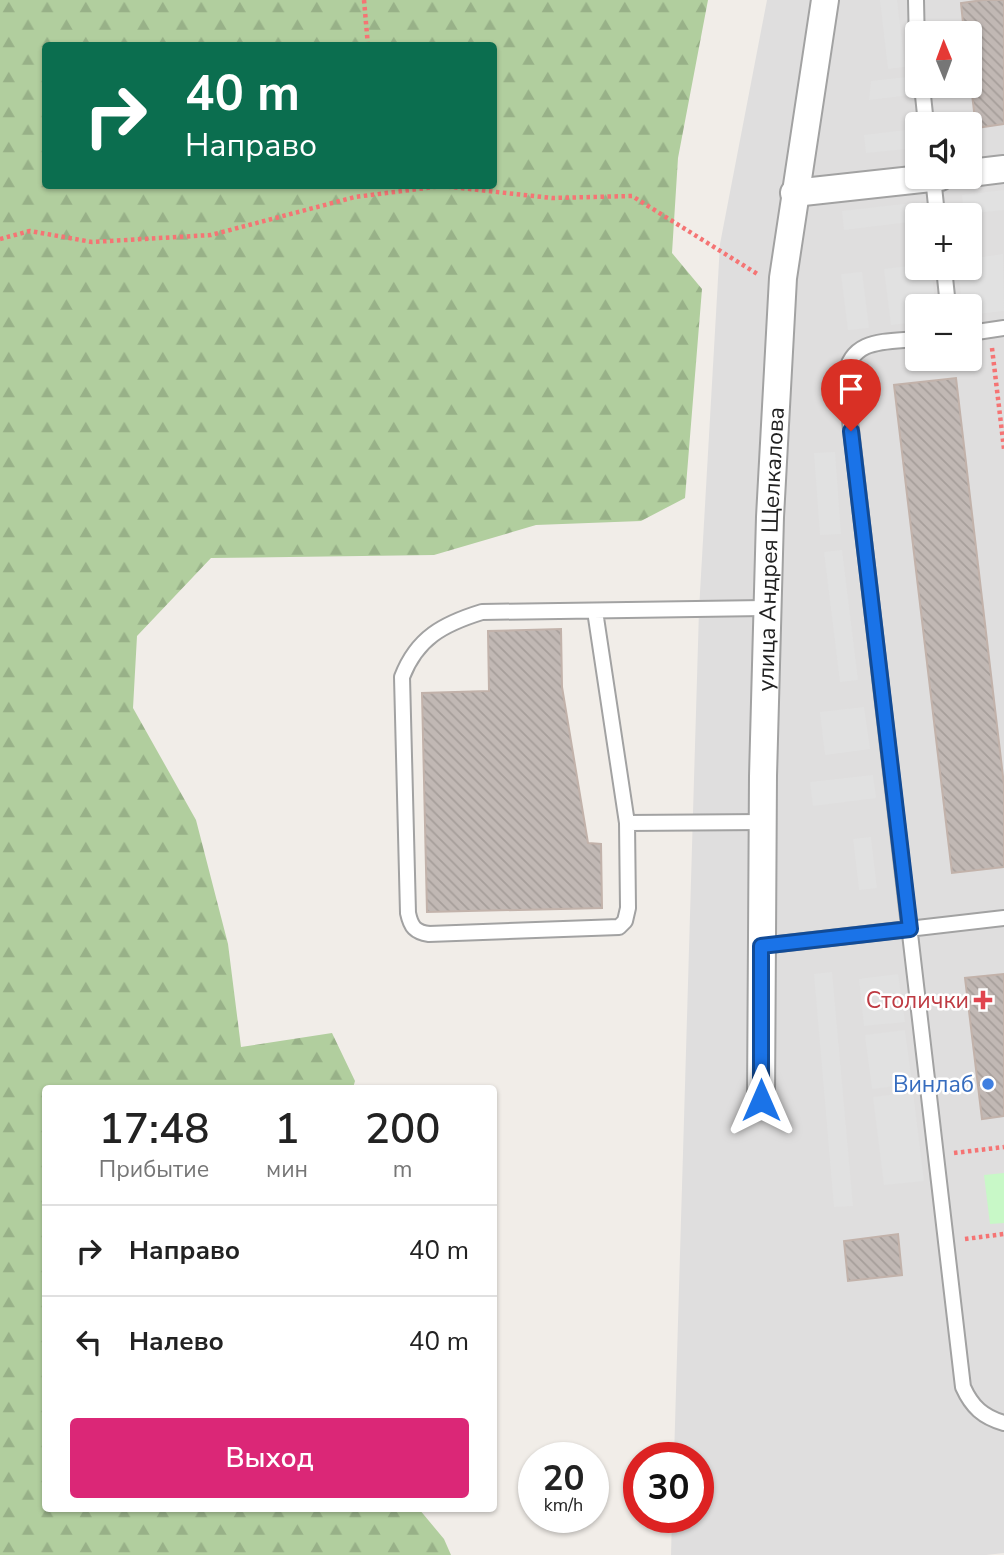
<!DOCTYPE html>
<html lang="ru">
<head>
<meta charset="utf-8">
<style>
	body { margin:0; font-family:"Nunito Sans",sans-serif; background:#f2f2f2; color:#222; height:100vh; display:flex; flex-direction:column; font-size:26px; white-space:nowrap }
	* { box-sizing:border-box; margin:0 }
	p { font-size:23px; color:#767676 }
	.icon { flex:none; width:38px; height:38px; fill:none; stroke:currentColor; stroke-width:2; stroke-linecap:round; stroke-linejoin:round }
	.map { position:relative; flex:1; overflow:hidden }
	.side { position:absolute; left:42px; top:1085px; width:455px; height:427px; display:flex; flex-direction:column; background:#fff; border-radius:7px; box-shadow:0 2px 5px #0004 }
	.side>* { flex:none }
	.guide { position:absolute; left:42px; top:42px; width:455px; height:147px; border-radius:7px; box-shadow:0 2px 5px #0004; background:#0b6e4f; color:#fff; overflow:hidden }
	.needle { width:46px; rotate:359deg }
	.fabs { position:absolute; left:905px; top:21px; display:grid; gap:14px }
	.fabs a { display:grid; place-items:center; width:77px; height:77px; border-radius:7px; background:#fff; box-shadow:0 2px 5px #0004; font-size:35px }
	.speed { position:absolute; left:518px; top:1442px; display:flex; gap:14px; font-size:35px; font-weight:700; text-align:center }
	.speed>* { display:grid; place-content:center; width:91px; height:91px; border-radius:50%; background:#fff; box-shadow:0 2px 5px #0004; line-height:1 }
	.speed small { font-size:18px; font-weight:400 }
	.speed .limit { border:10px solid #d22; background:#fff; color:#111 }
	.pin { position:absolute; display:grid; place-items:center; width:60px; height:60px; color:#fff; margin:-72px -30px; border-radius:50% 50% 50% 0; rotate:-45deg; box-shadow:0 0 7px #0007 }
	.pin .icon { rotate:45deg }
	.me { position:absolute; width:77px; margin:-38px; rotate:0deg; stroke-linejoin:round; filter:drop-shadow(0 0 5px #0008) }
	.turn { display:flex; align-items:center; gap:24px; height:147px; padding:0 28px; font-size:32px }
	.turn .icon { width:91px; height:91px; stroke-width:2.5 }
	.turn b { display:block; font-size:49px; line-height:60px }
	.eta { display:flex; justify-content:space-evenly; align-items:center; height:119px; text-align:center }
	.eta b { font-size:42px; font-weight:600; line-height:49px }
	.cta { display:flex; gap:14px; margin-top:auto; padding:14px 28px }
	.cta a { flex:1; height:80px; border-radius:7px; background:#db2777; color:#fff; font-size:28px; font-weight:600; line-height:80px; text-align:center }
	ul { padding:0; list-style:none }
	li { display:flex; align-items:center; gap:21px; height:91px; padding:0 28px; border-top:2px solid #e0e0e0 }
	li div { flex:1 }
	li b { display:block; font-size:26px }
	li em { font-style:normal }
	.map>svg:first-child { display:block }
</style>
</head>
<body>
<div class="map">
<svg width="1004" height="1555" viewBox="0 0 1004 1555">
	<defs>
		<pattern id="forest-firs" width="22" height="20" patternUnits="userSpaceOnUse" patternTransform="scale(1.75)"><rect width="22" height="20" fill="#b1ce9e"/><path d="M5 1l3.5 6h-7zM16 11l3.5 6h-7z" fill="#98b188"/></pattern>
		<pattern id="building-back-hatch" width="6" height="6" patternUnits="userSpaceOnUse" patternTransform="scale(1.75)"><rect width="6" height="6" fill="#c1b8b4"/><path d="M-1 5l2 2M0 0l6 6M5-1l2 2" fill="none" stroke="#a69e9a"/></pattern>
	</defs>
	<rect width="100%" height="100%" fill="#f1ede8"/>
	<path fill="#dfdede" fill-rule="evenodd" d="M767,0H1004V1553L986,1555H671L672,1517H698V1458H674L699,610L720,244ZM917,33H970V86H917ZM917,124H970V177H917ZM917,215H970V268H917ZM917,306H970V359H917Z"/>
	<path fill="url(#forest-firs)" fill-rule="evenodd" d="M0,0H708L678,158L672,253L702,289L685,498L641,521L536,525L434,555L211,558L137,636L133,708L196,820L228,944L241,1047L332,1033L355,1081L353,1088H46V1508L419,1509L444,1539L451,1555H0ZM46,46H494V186H46Z"/>
	<path fill="#c8f8c7" d="M1004,1173V1223L990,1224L984,1175Z"/>
	<path fill="#e1e1e1" d="M880,0H897L905,67L888,69Z
		M907,77L910,95L869,100L871,81Z
		M914,129L916,148L866,153L864,135Z
		M1004,190V210L964,214L962,195Z
		M921,202L923,215H917V221L844,230L842,211Z
		M1003,254L1004,311L970,315V306H962L958,268H970V259Z
		M917,265V268H931L936,306H917V322L891,325L884,269Z
		M862,272L869,328L848,330L841,274Z
		M835,452L841,534L820,535L814,453Z
		M842,550L858,680L840,682L824,552Z
		M864,707L870,749L825,755L820,712Z
		M873,775L876,798L813,806L810,782Z
		M871,837L877,888L859,890L853,839Z
		M832,972L853,1206L834,1207L814,974Z
		M898,974L905,1022L864,1026L859,979Z
		M905,1030L912,1084L872,1089L865,1035Z
		M913,1092L924,1181L884,1185L873,1097Z"/>
	<path fill="url(#building-back-hatch)" stroke="#c2b2aa" stroke-width="2" d="M983,0H1004V124L976,128L970,77V33H964L961,3Z
		M956,378L1004,785V867L952,873L894,385Z
		M561,629L562,687L588,843L601,844L602,908L427,912L422,693L489,691L488,631Z
		M1004,974V1116L982,1119L965,978Z
		M898,1234L902,1275L848,1281L844,1241Z"/>
	<g fill="none" stroke-linecap="round" stroke-linejoin="round">
		<defs>
			<path id="service" d="M916,0L917,47
				M922,86L926,124
				M933,177L937,215
				M944,268L948,306
				M970,333L1004,328
				M917,339C885,342 850,338 845,378L963,1387C972,1407 983,1417 1004,1423
				M595,611L627,823
				M763,822L627,823L628,908L625,921L619,927L429,934C415,932 411,927 408,913L402,677C417,638 443,624 482,612L768,608
				M761,946L1004,918"/>
			<g id="minor">
				<path d="M970,173L1004,169"/>
				<path d="M794,193L940,177"/>
				<path id="s1" d="M761,1100L763,776L770,517L783,278L825,0"/>
			</g>
		</defs>
		<use href="#service" stroke="#a2a2a2" stroke-width="18"/>
		<use href="#minor" stroke="#a2a2a2" stroke-width="30"/>
		<path stroke="#f57474" stroke-width="4.5" stroke-dasharray="3.5 3.5" stroke-linecap="butt" d="M364,0L368,46
			M0,239L30,231L92,242L211,235L355,197L442,186L552,198L632,196L759,275
			M992,348L1004,449
			M954,1153L1004,1147
			M965,1239L1004,1234"/>
		<use href="#service" stroke="#fff" stroke-width="14"/>
		<use href="#minor" stroke="#fff" stroke-width="26"/>
	</g>
	<g fill="none" stroke-linecap="round" stroke-linejoin="round">
		<defs>
			<path id="route" d="M761,1100V946L910,929L851,431"/>
		</defs>
		<use href="#route" stroke="#114b97" stroke-width="18"/>
		<use href="#route" stroke="#1a73e8" stroke-width="12"/>
	</g>
	<path fill="#e0444e" stroke="#fff" stroke-width="2.5" d="M979.5 989.5h7v7h7v7h-7v7h-7v-7h-7v-7h7z"/>
	<circle fill="#3f7fe0" stroke="#fff" stroke-width="2.5" cx="988" cy="1084" r="7"/>
	<g text-anchor="middle" stroke-width="5" stroke-linejoin="round" paint-order="stroke">
		<g font-size="23" fill="#212121" stroke="#fff">
			<text dy="8" stroke="none"><textPath href="#s1" startOffset="551">улица Андрея Щелкалова</textPath></text>
		</g>
		<g font-size="23" fill="#be3a42" stroke="#fff" text-anchor="end">
			<text x="969" y="1008">Столички</text>
		</g>
		<g font-size="23" fill="#366cbe" stroke="#fff" text-anchor="end">
			<text x="974" y="1092">Винлаб</text>
		</g>
	</g>
</svg>
<div class="fabs">
<a><svg class="needle" viewBox="-14 -14 28 28"><path d="M0-13l5 13h-10z" fill="#e53935"/><path d="M0 13l5-13h-10z" fill="#767676"/></svg></a>
<a><svg class="icon" aria-label="sound" viewBox="0 0 24 24"><path d="M4 9h4l5-4v14l-5-4H4zM17 9q2 3 0 6"/></svg></a>
<a>+</a>
<a>−</a>
</div>
<div class="speed"><div>20<small>km/h</small></div><div class="limit">30</div></div>
<div class="pin" style="left:851px;top:431px;background:#d93025"><svg class="icon" aria-label="arrive" viewBox="0 0 24 24"><path d="M6 21V4h12l-3 4 3 4H6"/></svg></div>
<svg class="me" style="left:761px;top:1100px" viewBox="-20 -20 40 40"><path d="M0-17L14 15 0 8-14 15z" fill="#1a73e8" stroke="#fff" stroke-width="4"/></svg>
<div class="guide">
<div class="turn"><svg class="icon" aria-label="right" viewBox="0 0 24 24"><path d="M7 20v-9h11M14 6l5 5-5 5"/></svg><div><b>40 m</b>Направо</div></div>
</div>
<section class="side">
<div class="eta">
<div><b>17:48</b><p>Прибытие</p></div>
<div><b>1</b><p>мин</p></div>
<div><b>200</b><p>m</p></div>
</div>
<ul>
<li><svg class="icon" aria-label="right" viewBox="0 0 24 24"><path d="M7 20v-9h11M14 6l5 5-5 5"/></svg><div><b>Направо</b></div><em>40 m</em></li>
<li><svg class="icon" aria-label="left" viewBox="0 0 24 24"><path d="M17 20v-9H6M10 6l-5 5 5 5"/></svg><div><b>Налево</b></div><em>40 m</em></li>
</ul>
<div class="cta"><a>Выход</a></div>
</section>
</div>
</body>
</html>
